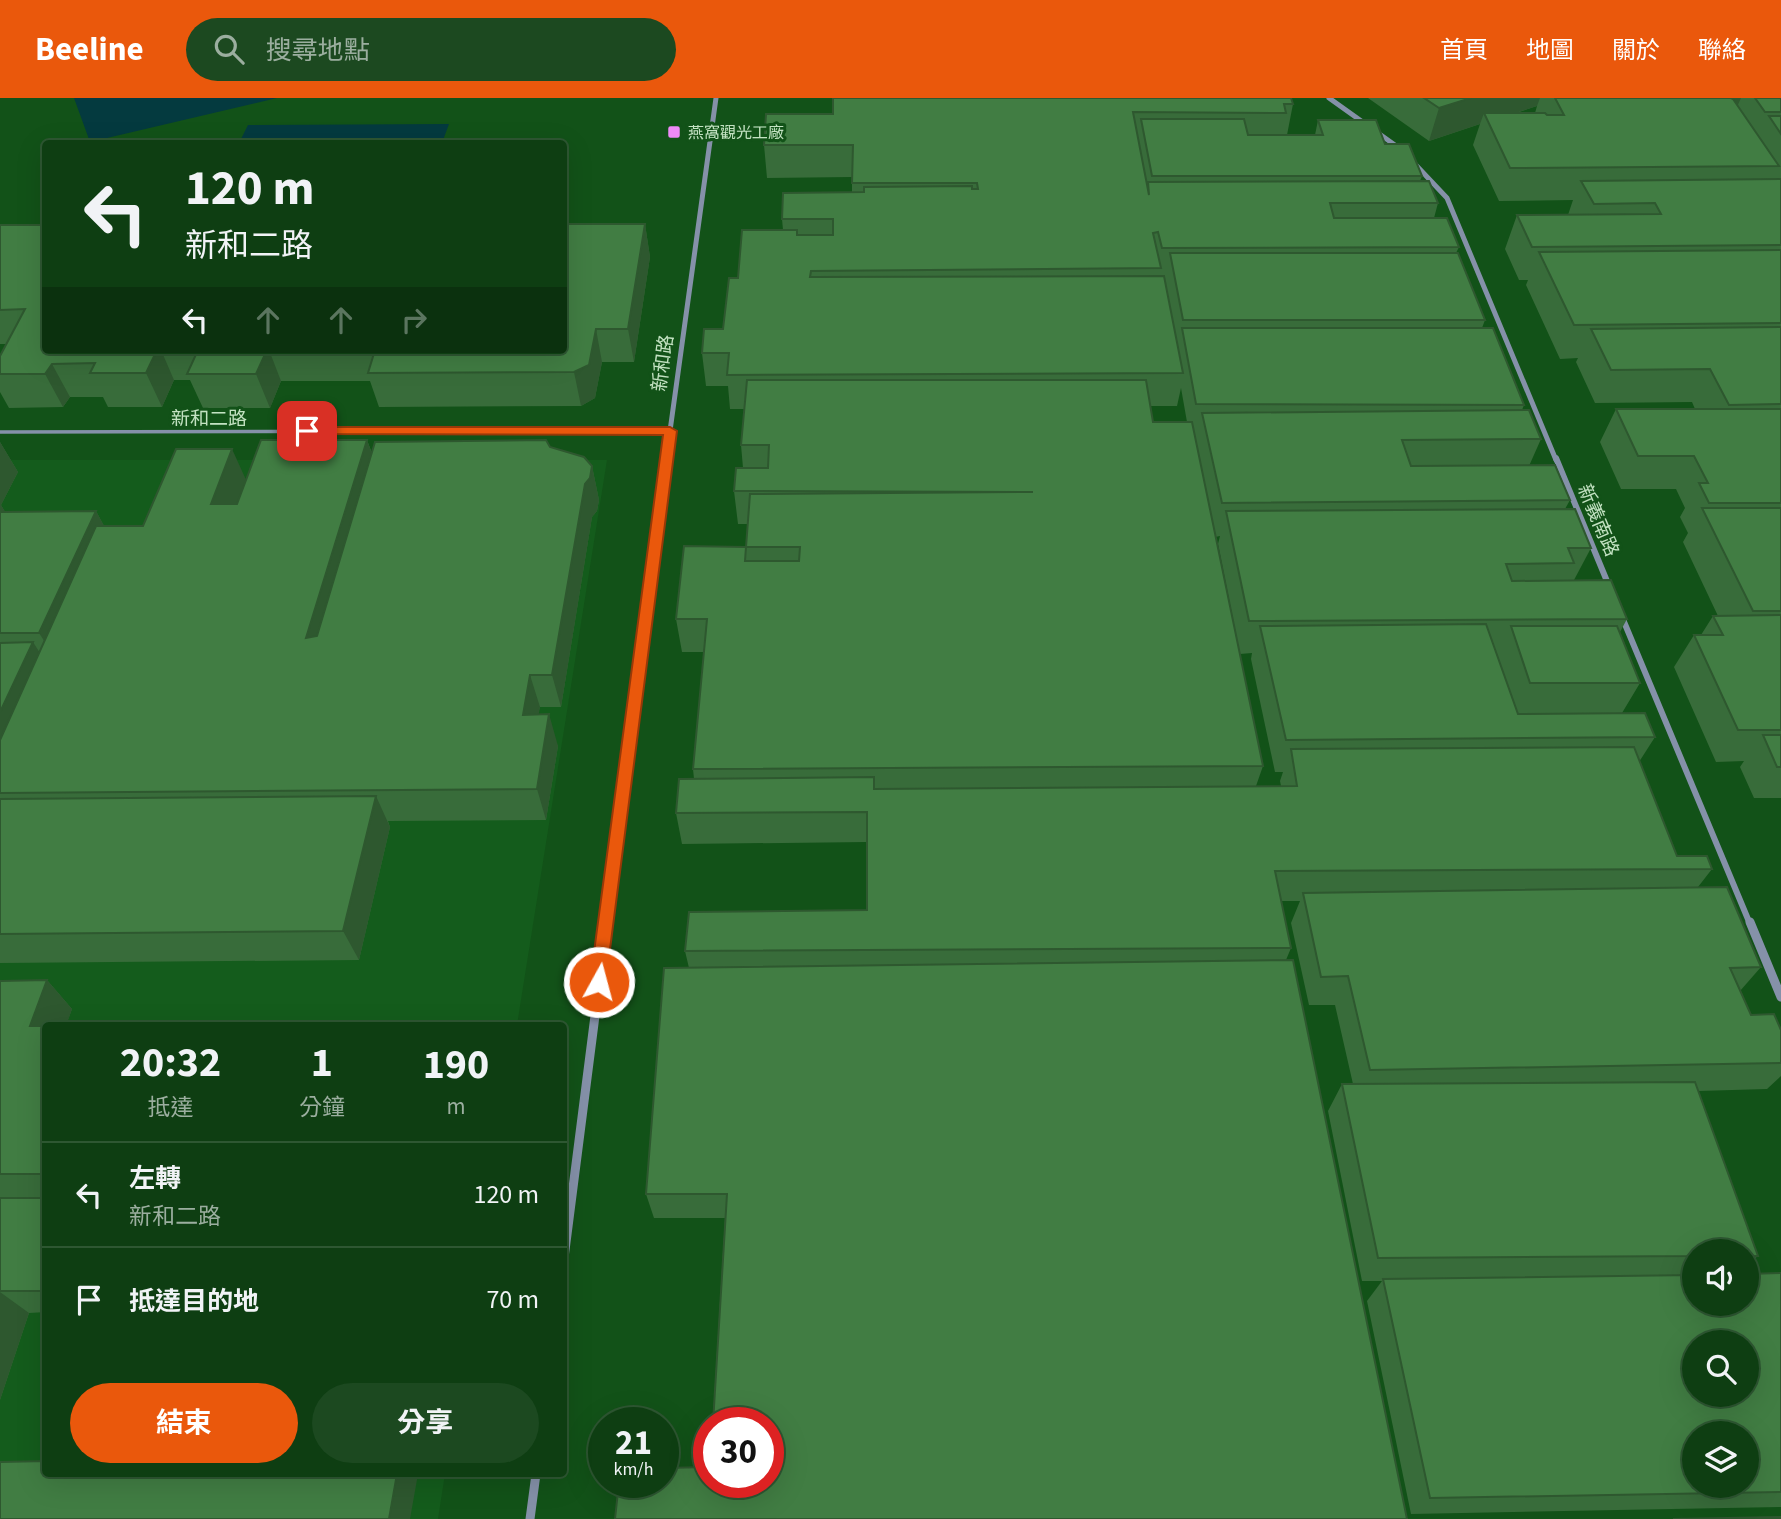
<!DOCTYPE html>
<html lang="zh-TW">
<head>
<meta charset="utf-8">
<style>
	body { margin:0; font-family:"Source Sans 3","Noto Sans TC",sans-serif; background:#1c4920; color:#f1f3f6; height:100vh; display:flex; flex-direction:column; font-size:26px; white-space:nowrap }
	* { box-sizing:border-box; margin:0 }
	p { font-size:23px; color:#9bae9f }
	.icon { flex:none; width:38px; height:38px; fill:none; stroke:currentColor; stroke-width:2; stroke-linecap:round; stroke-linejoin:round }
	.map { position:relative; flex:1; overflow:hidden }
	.details { position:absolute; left:42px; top:924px; width:525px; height:455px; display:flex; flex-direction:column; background:#0e3e12; border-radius:7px; box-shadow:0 7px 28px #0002,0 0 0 2px #2e5732 }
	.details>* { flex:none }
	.banner { position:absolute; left:42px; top:42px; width:525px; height:214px; border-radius:7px; box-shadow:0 7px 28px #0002,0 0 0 2px #2e5732; background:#0e3e12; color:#f1f3f6; overflow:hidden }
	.buttons { position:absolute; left:1682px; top:1141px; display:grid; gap:14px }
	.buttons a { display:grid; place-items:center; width:77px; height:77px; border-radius:50%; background:#0e3e12; box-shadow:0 7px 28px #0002,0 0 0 2px #2e5732; font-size:35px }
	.speed { position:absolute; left:588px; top:1309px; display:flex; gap:14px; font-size:35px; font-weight:700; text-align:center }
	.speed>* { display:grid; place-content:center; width:91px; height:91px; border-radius:50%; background:#0e3e12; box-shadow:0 7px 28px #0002,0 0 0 2px #2e5732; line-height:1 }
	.speed small { font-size:18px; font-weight:400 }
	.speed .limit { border:10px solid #d22; background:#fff; color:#111 }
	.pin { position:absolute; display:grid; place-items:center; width:60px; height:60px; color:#fff; margin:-30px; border-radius:14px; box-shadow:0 4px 10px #0006 }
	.me { position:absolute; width:77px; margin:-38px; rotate:7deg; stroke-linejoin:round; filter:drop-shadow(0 0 5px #0008) }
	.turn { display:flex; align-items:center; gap:24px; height:147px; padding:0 28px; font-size:32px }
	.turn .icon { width:91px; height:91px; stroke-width:2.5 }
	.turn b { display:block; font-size:49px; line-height:60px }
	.lanes { display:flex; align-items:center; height:66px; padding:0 28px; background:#0003; justify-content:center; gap:35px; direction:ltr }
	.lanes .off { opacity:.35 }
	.eta { display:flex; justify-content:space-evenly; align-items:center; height:119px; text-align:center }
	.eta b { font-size:42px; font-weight:700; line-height:49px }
	.button { display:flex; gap:14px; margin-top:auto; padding:14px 28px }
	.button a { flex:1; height:80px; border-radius:42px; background:#ea580c; color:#fff; font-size:28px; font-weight:700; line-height:80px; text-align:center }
	.button a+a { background:#1c4920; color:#f1f3f6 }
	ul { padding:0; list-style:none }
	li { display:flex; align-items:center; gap:21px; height:105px; padding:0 28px; border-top:2px solid #2e5732 }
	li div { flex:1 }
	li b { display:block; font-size:26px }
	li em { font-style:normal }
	header { display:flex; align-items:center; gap:42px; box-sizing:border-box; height:98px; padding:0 35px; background:#ea580c; color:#fff }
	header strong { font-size:33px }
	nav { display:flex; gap:38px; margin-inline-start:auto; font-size:24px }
	.search { width:490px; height:63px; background:#1c4920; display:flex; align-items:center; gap:18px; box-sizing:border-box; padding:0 24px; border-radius:38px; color:#9bae9f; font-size:26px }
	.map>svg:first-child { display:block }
</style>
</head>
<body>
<header>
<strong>Beeline</strong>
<div class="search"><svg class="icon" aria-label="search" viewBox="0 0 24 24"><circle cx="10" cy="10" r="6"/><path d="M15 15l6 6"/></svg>搜尋地點</div>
<nav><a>首頁</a><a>地圖</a><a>關於</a><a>聯絡</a></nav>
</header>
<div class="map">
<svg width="1781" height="1421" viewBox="0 0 1781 1421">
	<rect width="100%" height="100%" fill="#125218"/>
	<path fill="#145c1c" d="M0,362H607L517,927L46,928V1376H445L438,1421H0Z"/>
	<path fill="#043a3f" d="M74,0H277L90,44Z
		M449,26L442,45H239L248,27Z"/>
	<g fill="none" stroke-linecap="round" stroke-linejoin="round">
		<path stroke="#8591a9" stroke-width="3.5" d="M0,334L670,333"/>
		<path stroke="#8591a9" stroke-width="5" d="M1329,0L1399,50
			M1413,64L1447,100L1556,362
			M666,362L716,0"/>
		<path stroke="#8591a9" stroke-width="6" d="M1556,360L1609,488
			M1622,519L1750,826
			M607,826L667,360"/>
		<path stroke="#8591a9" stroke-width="9" d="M1750,824L1781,899
			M564,1160L607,824
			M530,1421L536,1376"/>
	</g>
	<path fill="#386c3a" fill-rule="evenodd" d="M1368,0H1781V700H1754L1740,669L1744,663L1716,664L1674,569L1694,537H1701L1713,518H1718L1683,444L1688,435L1680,419L1685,410L1676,391H1621L1600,344L1616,311H1695L1692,304L1595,305L1576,264L1578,260L1560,261L1526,187L1528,182H1519L1505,151L1517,117H1568L1573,102L1499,103L1473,47L1480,26L1429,43ZM1537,8L1535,15H1516Z
		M1293,6L1287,37H1315L1318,22L1385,46L1422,78L1420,83L1438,105L1434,120L1459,149L1456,155L1485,222L1482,230L1524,307L1522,312L1541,341L1529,368L1570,402L1565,411L1591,450L1574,482L1627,521L1620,534L1640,585L1622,615L1655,639L1639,664L1677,758L1712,771L1698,789L1761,869L1740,893L1751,917L1781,932V978L1767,991L1698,993L1758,1158L1746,1167V1153H1694V1206L1781,1175V1409L1411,1416L1367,1203L1382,1183H1362L1328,1013L1342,986H1353L1335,907H1309L1291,825L1300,803H1281L1291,850L1286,862L709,1384L725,1120H654L646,1096L689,870L685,853L867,812V744L682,746L676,715L694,681L693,671L704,554H682L676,521L746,449L748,426H738L734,393L743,370L741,347L745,311H730L728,288H706L702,255L723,231L738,180L783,132L782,121L852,94V79L767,80L764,47L833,16ZM1181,290L1187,324H1153L1150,308H1177ZM1220,438L1218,446L1240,556L1252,555L1251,561L1275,674H1283L1280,683L1281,688H1256L1263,668L1215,439Z
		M645,126L650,159L634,264H602L595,300L581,308L379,309L370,283H281L270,310H203L190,282H174L162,309H108L103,299H70L63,309L9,310L0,294V258L7,246H0V127L46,252H564Z
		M367,342L372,355L550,349L592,368L599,402L597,413L592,419L561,609H540L538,616L558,648L546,722L388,723L390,729L359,862L0,865V344L18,374L1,407L5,414L96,413L104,428H143L246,382Z
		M47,882L72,911L66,927L46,928V1214L29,1215L0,1302V883Z"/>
	<path fill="#2e582f" d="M1471,0H1540L1537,8L1488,24L1484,15L1480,26L1429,43L1439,10Z
		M1731,0H1741L1732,20Z
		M645,126L650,159L634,264L628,231Z
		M596,231L602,264L595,300L581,308L574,274Z
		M157,252H161L174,282L162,309L146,275Z
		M267,252H269L281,283L270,310L256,276Z
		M52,266L70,299L63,309L45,276Z
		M367,342L379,375L321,573L306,540Z
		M0,344L18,374L1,407L12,425L0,449Z
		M232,351L247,384L227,439L211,406Z
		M592,368L599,402L597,413L592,419L561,609L552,577L585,386Z
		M96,413L114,446L60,567L39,535Z
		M33,544L54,577L0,653V614Z
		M530,577L540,609L533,648L523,617Z
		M549,616L558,648L546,722L537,691Z
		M376,698L390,729L359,862L343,833Z
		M47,882L72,911L66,928H30Z
		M0,1194L29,1215L0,1302Z
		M397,1376H418L410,1421H389Z"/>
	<path fill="#417d43" stroke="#2e582f" stroke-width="2" fill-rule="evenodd" d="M833,0H1291L1293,6H1284L1286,15L1133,14L1149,97L1148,84L1429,83L1438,105H1330L1334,120H1447L1459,149L1162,150L1158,134L1153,135L1161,170L811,173L810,179L1164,178L1183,275L727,277L729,255H702L704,231H723L729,180H738L742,132H797V137H833V121H782L783,95L864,94V89L972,88V91H978L977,85H852L853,47H764L766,16H833Z
		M1424,0H1471L1439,10Z
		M1555,0H1731L1733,1L1779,68L1510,70L1484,15H1545L1547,17H1564Z
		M1755,0H1781V14H1765Z
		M1769,18H1781V36Z
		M1141,21H1244L1248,37H1323L1318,22H1376L1385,46H1409L1422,78H1152Z
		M1781,81V147L1532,149L1517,117L1661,116L1655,105L1594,106L1581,83Z
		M564,126H645L628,231H596L589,267L574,274L368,275L375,252H564Z
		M0,127H46V252H157L146,275H90L95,265L52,266L45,276H0V258L25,211L0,212Z
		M1781,152V225L1574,227L1539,154Z
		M1170,155H1458L1485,222H1183Z
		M1781,229V306L1729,307L1710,271L1611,272L1591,231Z
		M1182,230H1493L1524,307L1196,306Z
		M198,252H267L256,276H187Z
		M747,282H1146L1153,324H1192L1263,668L693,671L707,521H676L684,448L746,449L750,396L1033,394L734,393L736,370H768L769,347H741ZM746,449H800L799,463H745Z
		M1616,311H1781V405H1709L1699,385H1708L1694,358H1638Z
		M1529,312L1541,341L1402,342L1411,368L1555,367L1570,402L1222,405L1202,315Z
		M261,342H367L306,540L317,538L375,344L546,342L550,349L584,359L592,368L590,380L585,386L552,577H530L523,617L549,616L537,691L0,695V642L96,428H143L176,351H232L211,406H237Z
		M1702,410H1781V513H1753Z
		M1575,411L1591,450H1568L1574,465L1506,466L1512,483L1611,482L1627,521L1249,523L1226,413Z
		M96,413L39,535H0V414Z
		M1781,517V632H1738L1694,537H1723L1713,518Z
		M1486,526L1518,616L1645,615L1655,639L1286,642L1260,528Z
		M1511,528H1617L1640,585H1530Z
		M33,544L0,614V545Z
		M1763,637H1781V669H1777Z
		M1634,649L1677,758H1707L1712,771L1275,773L1291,850L685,853L689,814L867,812V714L676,715L679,681L874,679V691L1297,688L1291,651Z
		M376,698L343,833L0,836V701Z
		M1727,789L1761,869L1730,870L1751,917L1774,916L1781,932V965L1370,972L1348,878L1321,879L1303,795Z
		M1293,862L1407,1421H615L619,1384H663V1370L709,1369V1384H768V1325H713L727,1096H646L664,870Z
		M47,882L30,928H46V1076H0V883Z
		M396,925V928H62Z
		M1695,984L1758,1158H1746V1153H1694V1158L1378,1160L1342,986Z
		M0,1100H46V1193H0Z
		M1781,1175V1394L1430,1400L1383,1181L1694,1177V1206H1746V1176ZM1694,1244H1746V1297H1694ZM1694,1335H1746V1388H1694Z
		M46,1363V1376H397L389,1421H0V1364Z
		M1781,1419V1421H1673Z"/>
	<path fill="#ea580c" stroke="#983908" stroke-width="2" d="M307,329H670L677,333L605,890L599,892L593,890L590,884L663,337L303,336V330Z"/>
	<rect fill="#ef8bf7" stroke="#125218" stroke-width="2.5" x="667" y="27" width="14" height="14" rx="3.5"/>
	<g text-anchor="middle" stroke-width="6" stroke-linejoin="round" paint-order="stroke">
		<g font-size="16" fill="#c3e2c2" stroke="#125218" text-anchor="start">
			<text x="688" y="40">燕窩觀光工廠</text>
		</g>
		<g font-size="19" fill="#c3e2c2" stroke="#125218">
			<text transform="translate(662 265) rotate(-82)" y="7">新和路</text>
			<text x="209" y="327">新和二路</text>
			<text transform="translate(1599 422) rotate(67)" y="7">新義南路</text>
		</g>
	</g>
</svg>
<div class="buttons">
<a><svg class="icon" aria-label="sound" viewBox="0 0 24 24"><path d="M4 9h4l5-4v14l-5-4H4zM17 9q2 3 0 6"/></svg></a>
<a><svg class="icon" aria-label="search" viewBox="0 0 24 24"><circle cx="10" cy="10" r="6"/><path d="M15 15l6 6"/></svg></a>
<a><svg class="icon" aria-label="layers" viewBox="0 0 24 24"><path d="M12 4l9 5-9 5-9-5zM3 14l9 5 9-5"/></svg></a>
</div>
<div class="speed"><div>21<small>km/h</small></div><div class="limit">30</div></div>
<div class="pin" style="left:307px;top:333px;background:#d93025"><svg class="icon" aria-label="arrive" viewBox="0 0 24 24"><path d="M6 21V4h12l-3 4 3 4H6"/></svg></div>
<svg class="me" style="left:599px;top:884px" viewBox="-20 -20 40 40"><circle r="17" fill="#ea580c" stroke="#fff" stroke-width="3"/><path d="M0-11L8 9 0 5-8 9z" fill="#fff"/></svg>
<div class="banner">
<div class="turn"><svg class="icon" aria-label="left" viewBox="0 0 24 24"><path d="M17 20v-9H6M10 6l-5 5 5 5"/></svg><div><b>120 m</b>新和二路</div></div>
<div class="lanes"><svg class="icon" aria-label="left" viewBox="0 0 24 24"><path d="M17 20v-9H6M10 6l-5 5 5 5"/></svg><svg class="icon off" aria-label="ahead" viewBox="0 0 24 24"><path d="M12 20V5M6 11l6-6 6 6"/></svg><svg class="icon off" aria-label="ahead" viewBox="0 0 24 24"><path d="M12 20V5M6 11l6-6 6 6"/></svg><svg class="icon off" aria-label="right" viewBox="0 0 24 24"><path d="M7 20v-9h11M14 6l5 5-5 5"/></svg></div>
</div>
<section class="details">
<div class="eta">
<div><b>20:32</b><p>抵達</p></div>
<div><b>1</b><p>分鐘</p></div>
<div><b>190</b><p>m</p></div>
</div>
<ul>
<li><svg class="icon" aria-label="left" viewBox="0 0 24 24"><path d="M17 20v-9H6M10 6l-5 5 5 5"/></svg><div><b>左轉</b><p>新和二路</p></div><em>120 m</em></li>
<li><svg class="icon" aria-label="arrive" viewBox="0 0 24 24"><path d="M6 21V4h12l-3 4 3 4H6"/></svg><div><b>抵達目的地</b></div><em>70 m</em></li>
</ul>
<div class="button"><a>結束</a><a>分享</a></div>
</section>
</div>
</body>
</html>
